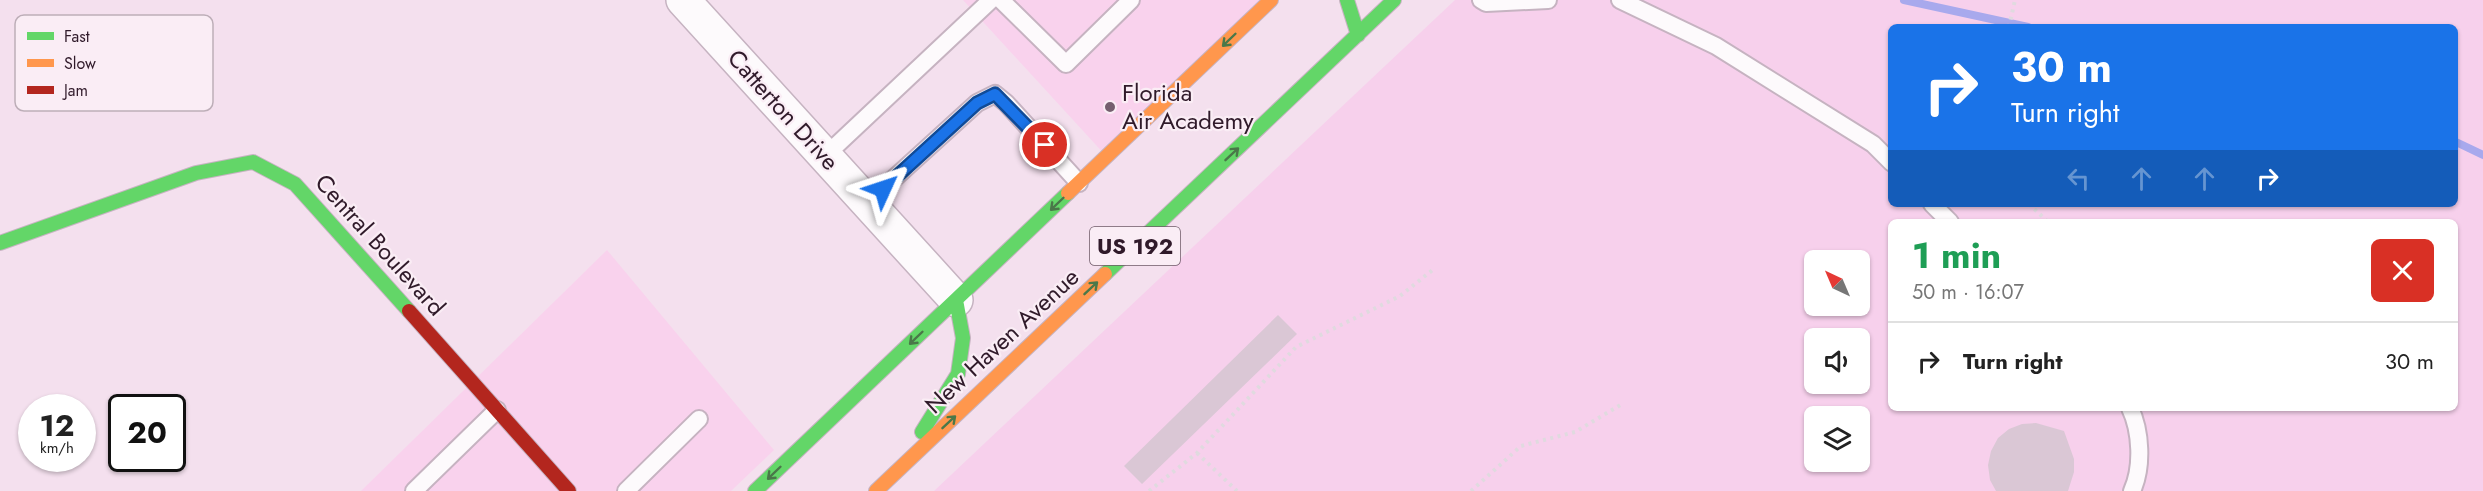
<!DOCTYPE html>
<html lang="en">
<head>
<meta charset="utf-8">
<style>
	body { margin:0; font-family:Jost,sans-serif; background:#f2f2f2; color:#222; height:100vh; display:flex; flex-direction:column; font-size:22px; white-space:nowrap }
	* { box-sizing:border-box; margin:0 }
	p { font-size:20px; color:#767676 }
	.icon { flex:none; width:33px; height:33px; fill:none; stroke:currentColor; stroke-width:2; stroke-linecap:round; stroke-linejoin:round }
	.map { position:relative; flex:1; overflow:hidden }
	.panel { position:absolute; left:1888px; top:219px; width:570px; height:192px; display:flex; flex-direction:column; background:#fff; border-radius:9px; box-shadow:0 2px 4px #0004 }
	.panel>* { flex:none }
	.banner { position:absolute; left:1888px; top:24px; width:570px; height:183px; border-radius:9px; box-shadow:0 2px 4px #0004; background:#1a73e8; color:#fff; overflow:hidden }
	.needle { width:39px; rotate:316deg }
	.tools { position:absolute; left:1804px; top:250px; display:grid; gap:12px }
	.tools a { display:grid; place-items:center; width:66px; height:66px; border-radius:9px; background:#fff; box-shadow:0 2px 4px #0004; font-size:30px }
	.speed { position:absolute; left:18px; top:394px; display:flex; gap:12px; font-size:30px; font-weight:700; text-align:center }
	.speed>* { display:grid; place-content:center; width:78px; height:78px; border-radius:50%; background:#fff; box-shadow:0 2px 4px #0004; line-height:1 }
	.speed small { font-size:15px; font-weight:400 }
	.speed .limit { border:3px solid #111; border-radius:9px; background:#fff; color:#111 }
	.pin { position:absolute; display:grid; place-items:center; width:51px; height:51px; color:#fff; margin:-26px; border:3px solid #fff; border-radius:50%; box-shadow:0 2px 6px #0007 }
	.me { position:absolute; width:66px; margin:-33px; rotate:48deg; stroke-linejoin:round; filter:drop-shadow(0 0 4px #0008) }
	.turn { display:flex; align-items:center; gap:21px; height:126px; padding:0 24px; font-size:27px }
	.turn .icon { width:78px; height:78px; stroke-width:2.5 }
	.turn b { display:block; font-size:42px; line-height:51px }
	.lanes { display:flex; align-items:center; height:57px; padding:0 24px; background:#0003; justify-content:center; gap:30px; direction:ltr }
	.lanes .off { opacity:.35 }
	.round { display:grid; place-items:center; flex:none; width:63px; height:63px; border-radius:9px; background:#f2f2f2 }
	.headline { display:flex; align-items:center; justify-content:space-between; height:102px; padding:0 24px }
	h1 { font-size:36px; font-weight:700; line-height:45px; color:#1e9e55 }
	ul { padding:0; list-style:none }
	li { display:flex; align-items:center; gap:18px; height:78px; padding:0 24px; border-top:2px solid #e0e0e0 }
	li div { flex:1 }
	li b { display:block; font-size:22px }
	li em { font-style:normal }
	.map>svg:first-child { display:block }
</style>
</head>
<body>
<div class="map">
<svg width="2483" height="491" viewBox="0 0 2483 491">
	<rect width="100%" height="100%" fill="#f4e0ee"/>
	<path fill="#f9d2ed" d="M963,0H1271L1107,157Z
		M607,250L774,450L731,491H361Z"/>
	<path fill="#f7d0ec" fill-rule="evenodd" d="M1455,0H2483V491H934ZM1892,27H2456V204H1892ZM1892,222H2456V408H1892ZM1815,261H1860V306H1815ZM1815,339H1860V384H1815ZM1815,417H1860V462H1815Z"/>
	<g fill="none" stroke-linecap="round" stroke-linejoin="round">
		<path stroke="#a8a9ed" stroke-width="8" d="M1904,0L2028,27
			M2456,142L2483,155"/>
	</g>
	<path fill="#dac7d5" d="M1278,315L1297,334L1142,484L1124,466Z
		M2036,423L2064,431L2074,459V472L2068,491H1996L1990,480L1988,465L1991,451L1998,438L2009,429L2022,424Z"/>
	<g fill="none" stroke-linecap="round" stroke-linejoin="round">
		<defs>
			<path id="lane" d="M1001,0L1066,64L1131,0
				M1481,0L1486,3L1548,0
				M1620,0L1716,46L1873,144L1892,163
				M825,156L991,0
				M867,203L977,103L995,94L1006,103L1079,183
				M1932,204L1950,222
				M2130,408C2141,431 2143,467 2132,491
				M414,491L497,410
				M626,491L699,419"/>
			<path id="street" d="M683,0L956,300"/>
			<path id="fast" d="M1347,0L1358,35
				M0,243L196,173L253,162L295,184L409,311
				M1105,274L1394,0
				M922,432L958,374L963,338L956,300
				M755,491L1068,193"/>
			<path id="slow" d="M1068,193L1271,0
				M876,491L1105,274"/>
			<path id="jam" d="M409,311L569,491"/>
		</defs>
		<use href="#lane" stroke="#c6b3c1" stroke-width="20"/>
		<use href="#street" stroke="#c6b3c1" stroke-width="36"/>
		<use href="#fast" stroke="#c6b3c1" stroke-width="16"/>
		<use href="#slow" stroke="#c6b3c1" stroke-width="16"/>
		<use href="#jam" stroke="#c6b3c1" stroke-width="16"/>
		<path stroke="#e0dadf" stroke-width="4" stroke-dasharray="3 4.5" stroke-linecap="butt" d="M2009,27L2015,0
			M2029,204L2048,222
			M1197,453L1237,491
			M1149,491L1197,453L1296,347L1400,296L1435,268
			M1471,491L1521,446L1575,432L1622,404"/>
		<use href="#lane" stroke="#fdfafc" stroke-width="16"/>
		<use href="#street" stroke="#fdfafc" stroke-width="33"/>
		<use href="#fast" stroke="#63d668" stroke-width="14"/>
		<use href="#slow" stroke="#ff974d" stroke-width="14"/>
		<use href="#jam" stroke="#b3261e" stroke-width="14"/>
	</g>
	<defs><path id="oneway-shaft" d="M-6 0H5M1.5-3L5.5 0L1.5 3" fill="none" stroke-width="1.6" stroke-linecap="round" stroke-linejoin="round" transform="scale(1.5)"/></defs>
	<g stroke="#4a7849">
		<use href="#oneway-shaft" transform="translate(1229 40) rotate(136)"/>
		<use href="#oneway-shaft" transform="translate(1232 154) rotate(-43)"/>
		<use href="#oneway-shaft" transform="translate(1057 204) rotate(136)"/>
		<use href="#oneway-shaft" transform="translate(1091 288) rotate(-43)"/>
		<use href="#oneway-shaft" transform="translate(916 338) rotate(136)"/>
		<use href="#oneway-shaft" transform="translate(949 422) rotate(-43)"/>
		<use href="#oneway-shaft" transform="translate(774 473) rotate(136)"/>
	</g>
	<g fill="none" stroke-linecap="round" stroke-linejoin="round">
		<defs>
			<path id="route" d="M883,189L977,103L995,94L1045,145"/>
		</defs>
		<use href="#route" stroke="#114b97" stroke-width="15"/>
		<use href="#route" stroke="#1a73e8" stroke-width="10"/>
	</g>
	<circle fill="#755f6f" stroke="#faedf5" stroke-width="2" cx="1110" cy="107" r="6"/>
	<g text-anchor="middle" stroke-width="4.5" stroke-linejoin="round" paint-order="stroke">
		<rect fill="#faedf5" stroke="#6d5967" stroke-width="1.5" x="1090" y="227" width="90" height="38" rx="4.5"/>
		<g font-size="22" font-weight="bold" fill="#301a2a">
			<text x="1135" y="254">US 192</text>
		</g>
		<g font-size="24" fill="#301a2a" stroke="#faedf5" text-anchor="start">
			<text x="1122" y="101">Florida<tspan x="1122" dy="28">Air Academy</tspan></text>
		</g>
		<g font-size="24" fill="#301a2a" stroke="#faedf5">
			<text transform="translate(783 110) rotate(48)" y="8">Catterton Drive</text>
			<text transform="translate(380 245) rotate(48)" y="8">Central Boulevard</text>
			<text transform="translate(1002 341) rotate(-43)" y="8">New Haven Avenue</text>
		</g>
	</g>
	<rect x="15" y="15" width="198" height="96" rx="9" fill="#faedf5" stroke="#bdaeb8" stroke-width="1.5"/>
	<rect x="27" y="32" width="27" height="8" fill="#63d668"/>
	<rect x="27" y="59" width="27" height="8" fill="#ff974d"/>
	<rect x="27" y="86" width="27" height="8" fill="#b3261e"/>
	<g font-size="16" fill="#301a2a">
		<text x="64" y="42">Fast</text>
		<text x="64" y="69">Slow</text>
		<text x="64" y="96">Jam</text>
	</g>
</svg>
<div class="tools">
<a><svg class="needle" viewBox="-14 -14 28 28"><path d="M0-13l5 13h-10z" fill="#e53935"/><path d="M0 13l5-13h-10z" fill="#767676"/></svg></a>
<a><svg class="icon" aria-label="sound" viewBox="0 0 24 24"><path d="M4 9h4l5-4v14l-5-4H4zM17 9q2 3 0 6"/></svg></a>
<a><svg class="icon" aria-label="layers" viewBox="0 0 24 24"><path d="M12 4l9 5-9 5-9-5zM3 14l9 5 9-5"/></svg></a>
</div>
<div class="speed"><div>12<small>km/h</small></div><div class="limit">20</div></div>
<div class="pin" style="left:1045px;top:145px;background:#d93025"><svg class="icon" aria-label="arrive" viewBox="0 0 24 24"><path d="M6 21V4h12l-3 4 3 4H6"/></svg></div>
<svg class="me" style="left:883px;top:189px" viewBox="-20 -20 40 40"><path d="M0-17L14 15 0 8-14 15z" fill="#1a73e8" stroke="#fff" stroke-width="4"/></svg>
<div class="banner">
<div class="turn"><svg class="icon" aria-label="right" viewBox="0 0 24 24"><path d="M7 20v-9h11M14 6l5 5-5 5"/></svg><div><b>30 m</b>Turn right</div></div>
<div class="lanes"><svg class="icon off" aria-label="left" viewBox="0 0 24 24"><path d="M17 20v-9H6M10 6l-5 5 5 5"/></svg><svg class="icon off" aria-label="ahead" viewBox="0 0 24 24"><path d="M12 20V5M6 11l6-6 6 6"/></svg><svg class="icon off" aria-label="ahead" viewBox="0 0 24 24"><path d="M12 20V5M6 11l6-6 6 6"/></svg><svg class="icon" aria-label="right" viewBox="0 0 24 24"><path d="M7 20v-9h11M14 6l5 5-5 5"/></svg></div>
</div>
<section class="panel">
<div class="headline"><div><h1>1 min</h1><p>50 m · 16:07</p></div><a class="round" style="background:#d93025;color:#fff"><svg class="icon" aria-label="close" viewBox="0 0 24 24"><path d="M6 6l12 12M18 6L6 18"/></svg></a></div>
<ul>
<li><svg class="icon" aria-label="right" viewBox="0 0 24 24"><path d="M7 20v-9h11M14 6l5 5-5 5"/></svg><div><b>Turn right</b></div><em>30 m</em></li>
</ul>
</section>
</div>
</body>
</html>
